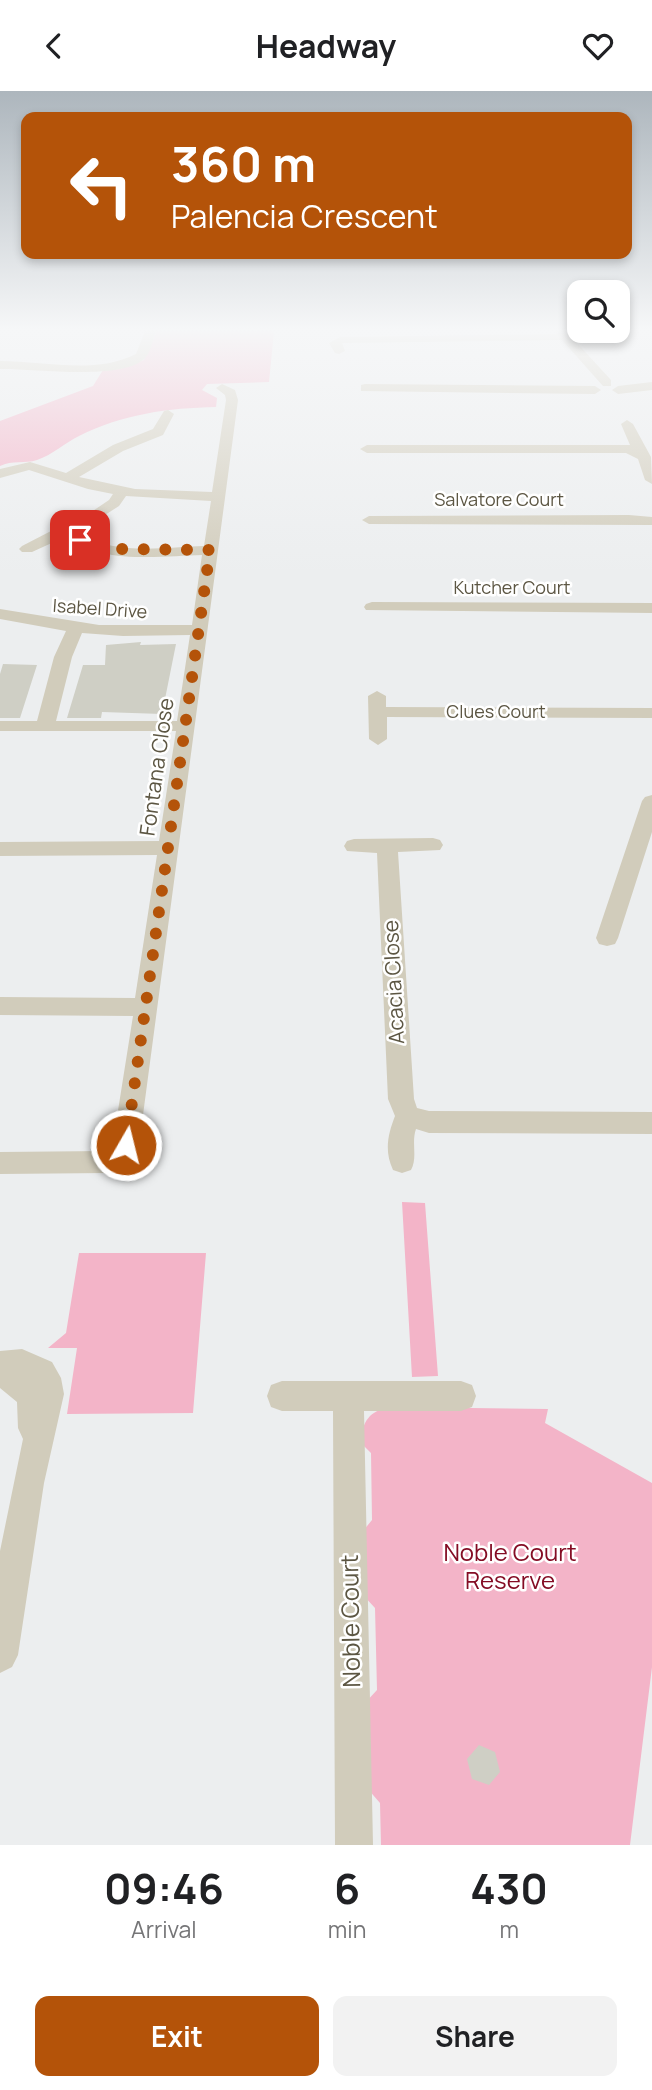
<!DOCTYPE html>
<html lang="en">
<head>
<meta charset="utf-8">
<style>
	body { margin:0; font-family:Manrope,sans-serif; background:#f2f2f2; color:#202124; height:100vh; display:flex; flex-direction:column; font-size:26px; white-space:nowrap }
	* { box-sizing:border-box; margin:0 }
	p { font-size:23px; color:#757577 }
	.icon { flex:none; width:38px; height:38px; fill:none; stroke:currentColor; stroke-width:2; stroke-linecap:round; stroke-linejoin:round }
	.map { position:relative; height:1754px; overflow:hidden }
	.drawer { display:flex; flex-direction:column; background:#fff; flex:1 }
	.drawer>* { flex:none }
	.hud { position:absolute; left:21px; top:21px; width:611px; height:147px; border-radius:14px; box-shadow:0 4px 10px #0003; background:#b45309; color:#fff; overflow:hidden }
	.tools { position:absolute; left:567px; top:189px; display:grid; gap:14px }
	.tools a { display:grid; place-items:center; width:63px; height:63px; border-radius:14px; background:#fff; box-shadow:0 4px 10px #0003; font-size:35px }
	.pin { position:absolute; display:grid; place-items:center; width:60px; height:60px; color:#fff; margin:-30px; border-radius:14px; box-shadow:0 4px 10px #0006 }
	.me { position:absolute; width:77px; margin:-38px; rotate:8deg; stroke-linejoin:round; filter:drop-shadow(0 0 5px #0008) }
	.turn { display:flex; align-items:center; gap:24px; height:147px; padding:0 35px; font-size:32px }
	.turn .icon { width:91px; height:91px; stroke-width:2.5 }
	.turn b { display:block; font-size:49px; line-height:60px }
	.eta { display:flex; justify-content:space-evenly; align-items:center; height:119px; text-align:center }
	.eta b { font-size:42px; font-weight:700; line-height:49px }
	.button { display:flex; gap:14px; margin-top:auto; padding:14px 35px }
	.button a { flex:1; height:80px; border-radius:14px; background:#b45309; color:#fff; font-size:28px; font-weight:700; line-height:80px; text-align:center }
	.button a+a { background:#f2f2f2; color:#202124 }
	header { display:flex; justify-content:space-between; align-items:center; height:91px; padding:0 35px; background:#fff; font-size:32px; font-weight:700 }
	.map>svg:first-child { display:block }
</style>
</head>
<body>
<header><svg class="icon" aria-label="back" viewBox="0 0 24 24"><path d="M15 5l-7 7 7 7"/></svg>Headway<svg class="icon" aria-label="heart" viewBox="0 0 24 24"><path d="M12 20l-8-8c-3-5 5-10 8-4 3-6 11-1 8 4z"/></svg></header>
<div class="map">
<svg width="652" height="1754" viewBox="0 0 652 1754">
	<rect width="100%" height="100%" fill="#eceeef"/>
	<path fill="#f3b4c8" d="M157,240H274L269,291L207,293L202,299L217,307L216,316C168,317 123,323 79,345C65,352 52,364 37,369C25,373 12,369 0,375V330L93,295L103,279L120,278L144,269Z
		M402,1111L425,1112L438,1285L412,1286Z
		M79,1162H206L193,1322L67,1323L77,1257H48L66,1242Z
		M390,1316L548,1318L545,1332L652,1392V1576L630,1754H381L380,1712L367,1697L365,1612L377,1599L375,1517L363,1504V1440L372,1429L371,1362L360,1351C363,1330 369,1320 390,1316Z"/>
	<path fill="#cfcfc5" d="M141,551L140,554L176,553L162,623L102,621L101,627H67L83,574H105L106,554Z
		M3,573L37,574L20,627H0V583Z
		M479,1654L495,1661L500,1681L489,1694L472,1688L467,1668Z"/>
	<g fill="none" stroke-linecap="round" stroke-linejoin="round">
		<path fill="#d1ccbb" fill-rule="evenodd" d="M145,240H156C153,248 151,260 146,266C126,291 30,277 0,278V270C44,270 95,284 136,263Z
			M555,240H566L611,289V295H603L562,249L342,252L345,260L339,263L335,262L329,252L340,246L556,243Z
			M652,291V299L618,303L612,299L618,295Z
			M222,293L235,299L238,309L139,1054L128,1073L107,1082L0,1083V1061L104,1060L113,1051L133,925L0,924V906L135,907L157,764L0,765V751L159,750L176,640H0V630H37L54,566L66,540L0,528V518L99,534H192L202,464C164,465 96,474 67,445L32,461H22L19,458L22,455L51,440L69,436L109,409L113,403L88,398L29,379L0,387V378L30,371L66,382L113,354L153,338L164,320L168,319L174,323L163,344L123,360L79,386L135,398L212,401L226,309L225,304L216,297ZM126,405L211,410L204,455C166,456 115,465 82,443L83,438L119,415ZM82,542L123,545L190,544L177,630H56L72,566Z
			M365,293L595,295L601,299L595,303L361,300V294Z
			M627,329L633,333L651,366L652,393L645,389L638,368L626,362H367L360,358L367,354H630L621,333Z
			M629,424L652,426V434L369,433L362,429L369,425Z
			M372,511L652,512V522L366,519L364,516L366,513Z
			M377,600L386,605V616L652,617V627L387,626V648L378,654L369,648L368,605Z
			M652,704V741L618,847L615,853L607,855L599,853L596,847L642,710L645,706Z
			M433,747L440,749L443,754L440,759L398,761L414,1008L417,1017L429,1020L652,1021V1043L429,1042L416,1038C411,1052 418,1066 411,1079L402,1082L393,1079C384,1060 388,1043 395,1025L388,1008L377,762L347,760L344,755L347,750L354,748Z
			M22,1258L52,1271L61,1287L64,1303L44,1392L18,1564L12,1576L0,1582V1460L23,1348L18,1337L17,1311L0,1297V1260Z
			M282,1290H461L472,1294L476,1305L472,1316L461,1320H364L373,1754H335L333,1320H282L271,1316L267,1305L271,1294Z"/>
	</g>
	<linearGradient id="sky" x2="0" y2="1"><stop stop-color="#adb6bd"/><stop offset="0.49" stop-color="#f6f7f8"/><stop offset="1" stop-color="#f6f7f8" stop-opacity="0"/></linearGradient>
	<rect width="652" height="486" fill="url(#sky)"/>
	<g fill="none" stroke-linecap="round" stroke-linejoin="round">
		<path stroke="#b45309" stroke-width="12" stroke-dasharray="0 21.6" d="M80,449L118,458L210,459L126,1054"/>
	</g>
	<g text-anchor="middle" stroke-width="5" stroke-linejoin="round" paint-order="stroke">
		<g font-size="18" fill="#5c5643" stroke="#fff">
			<text x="499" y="415">Salvatore Court</text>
			<text x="512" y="503">Kutcher Court</text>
			<text transform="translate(100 518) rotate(4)" y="6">Isabel Drive</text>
			<text x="496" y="627">Clues Court</text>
		</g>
		<g font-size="21" fill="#5c5643" stroke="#fff">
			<text transform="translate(157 676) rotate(-82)" y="7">Fontana Close</text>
			<text transform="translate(394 891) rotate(-93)" y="7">Acacia Close</text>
		</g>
		<g font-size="24" fill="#840c24" stroke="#fff">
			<text x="510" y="1470">Noble Court<tspan x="510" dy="28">Reserve</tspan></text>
		</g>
		<g font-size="24" fill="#5c5643" stroke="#fff">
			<text transform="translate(351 1530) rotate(-91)" y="8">Noble Court</text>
		</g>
	</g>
</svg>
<div class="tools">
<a><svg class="icon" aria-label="search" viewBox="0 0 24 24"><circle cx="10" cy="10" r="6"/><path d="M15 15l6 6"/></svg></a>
</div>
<div class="pin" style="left:80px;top:449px;background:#d93025"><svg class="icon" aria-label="arrive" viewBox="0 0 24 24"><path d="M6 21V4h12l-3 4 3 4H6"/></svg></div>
<svg class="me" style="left:126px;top:1054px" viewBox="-20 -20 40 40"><circle r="17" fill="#b45309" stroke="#fff" stroke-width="3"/><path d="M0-11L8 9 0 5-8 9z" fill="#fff"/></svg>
<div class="hud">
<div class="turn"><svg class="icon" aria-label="left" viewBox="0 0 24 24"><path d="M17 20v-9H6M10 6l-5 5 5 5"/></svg><div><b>360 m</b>Palencia Crescent</div></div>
</div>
</div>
<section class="drawer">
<div class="eta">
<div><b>09:46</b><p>Arrival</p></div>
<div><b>6</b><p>min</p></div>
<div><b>430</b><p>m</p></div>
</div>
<div class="button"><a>Exit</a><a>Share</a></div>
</section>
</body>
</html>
